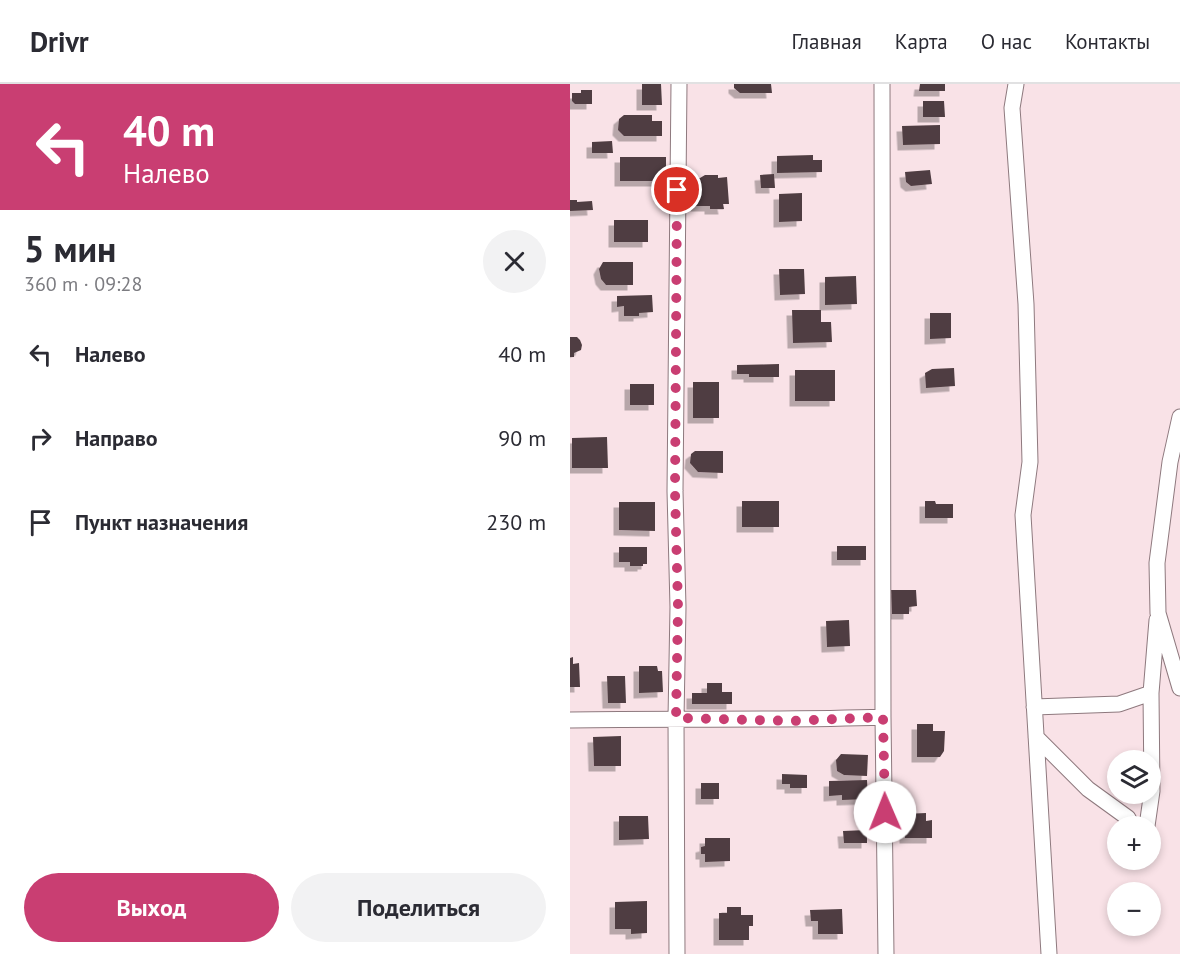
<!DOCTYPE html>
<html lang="ru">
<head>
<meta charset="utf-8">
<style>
	body { margin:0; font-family:"PT Sans",sans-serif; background:#f2f2f3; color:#2b2b33; height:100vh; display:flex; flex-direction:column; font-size:22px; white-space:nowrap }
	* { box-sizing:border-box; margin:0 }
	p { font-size:20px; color:#7c7c81 }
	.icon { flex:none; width:33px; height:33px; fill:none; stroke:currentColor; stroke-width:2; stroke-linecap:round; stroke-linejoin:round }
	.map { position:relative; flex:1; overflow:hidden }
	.sheet { display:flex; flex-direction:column; background:#fff; width:570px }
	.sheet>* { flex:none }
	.hud { background:#c93e72; color:#fff; overflow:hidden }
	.fabs { position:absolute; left:537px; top:666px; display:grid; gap:12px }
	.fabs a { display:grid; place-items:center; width:54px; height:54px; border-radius:50%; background:#fff; box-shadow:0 3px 9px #0003; font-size:30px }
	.pin { position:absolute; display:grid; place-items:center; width:51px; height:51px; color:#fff; margin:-26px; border:3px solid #fff; border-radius:50%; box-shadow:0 2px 6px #0007 }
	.me { position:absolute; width:66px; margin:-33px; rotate:359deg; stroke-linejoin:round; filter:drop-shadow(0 0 4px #0008) }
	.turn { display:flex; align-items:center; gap:21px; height:126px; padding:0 24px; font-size:27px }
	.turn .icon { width:78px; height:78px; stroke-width:2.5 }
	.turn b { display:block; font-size:42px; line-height:51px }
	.round { display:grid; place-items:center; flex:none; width:63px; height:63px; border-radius:32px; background:#f2f2f3 }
	.overview { display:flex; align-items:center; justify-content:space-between; height:102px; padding:0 24px }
	h1 { font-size:36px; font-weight:800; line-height:45px }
	.action { display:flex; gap:12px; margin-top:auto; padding:12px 24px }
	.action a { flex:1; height:69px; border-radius:36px; background:#c93e72; color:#fff; font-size:24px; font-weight:800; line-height:69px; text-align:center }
	.action a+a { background:#f2f2f3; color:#2b2b33 }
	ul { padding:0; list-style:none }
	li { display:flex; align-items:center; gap:18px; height:84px; padding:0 24px }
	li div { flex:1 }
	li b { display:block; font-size:22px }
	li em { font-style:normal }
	header { display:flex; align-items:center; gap:36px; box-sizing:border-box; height:84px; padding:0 30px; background:#fff; border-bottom:2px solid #e1e1e2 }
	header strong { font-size:28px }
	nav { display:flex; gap:33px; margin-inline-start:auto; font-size:21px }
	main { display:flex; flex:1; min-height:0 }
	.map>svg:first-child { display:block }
</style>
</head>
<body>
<header>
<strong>Drivr</strong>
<nav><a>Главная</a><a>Карта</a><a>О нас</a><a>Контакты</a></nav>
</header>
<main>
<section class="sheet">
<div class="hud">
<div class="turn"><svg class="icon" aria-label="left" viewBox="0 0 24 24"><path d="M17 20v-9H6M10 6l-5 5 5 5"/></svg><div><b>40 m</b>Налево</div></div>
</div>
<div class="overview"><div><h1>5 мин</h1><p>360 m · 09:28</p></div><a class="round"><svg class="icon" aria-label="close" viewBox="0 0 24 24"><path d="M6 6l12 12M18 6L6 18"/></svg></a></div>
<ul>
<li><svg class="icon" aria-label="left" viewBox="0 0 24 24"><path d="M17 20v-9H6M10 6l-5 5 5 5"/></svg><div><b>Налево</b></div><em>40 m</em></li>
<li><svg class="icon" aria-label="right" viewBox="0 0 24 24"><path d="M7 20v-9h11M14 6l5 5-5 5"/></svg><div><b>Направо</b></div><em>90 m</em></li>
<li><svg class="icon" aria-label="arrive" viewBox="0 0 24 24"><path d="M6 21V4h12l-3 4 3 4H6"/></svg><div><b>Пункт назначения</b></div><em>230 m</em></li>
</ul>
<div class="action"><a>Выход</a><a>Поделиться</a></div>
</section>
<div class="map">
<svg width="610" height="870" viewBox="0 0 610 870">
	<defs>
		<filter id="shadow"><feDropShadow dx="-5.5" dy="5.5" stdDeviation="0" flood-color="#0004"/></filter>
	</defs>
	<rect width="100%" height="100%" fill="#f9e2e7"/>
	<path fill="#503e42" filter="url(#shadow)" d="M72,0H91L92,21H72Z
		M164,0H201L202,9H170L164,4Z
		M350,0H375V7H349Z
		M11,6H22V20H5L2,17V9H11Z
		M353,17H374L375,33H353Z
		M54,31H82V37H92V52H54L48,46L49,35Z
		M370,41V60L333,61L332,42Z
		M42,57L43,69H22V58Z
		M243,71V76H252V88L207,89V72Z
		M50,73H96V97H50Z
		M360,86L362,100L341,102L336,98L335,88Z
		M204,90L205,104H191L190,91Z
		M135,91H148V94L157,93L159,120H153L154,125H140V122H126L125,97Z
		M232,109V137L209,138V110Z
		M0,116H7V118L22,117L23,126L0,127Z
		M44,136H78V158H44Z
		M33,178H63V201H36L31,195L29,185Z
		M209,185H234L235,210L210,211Z
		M286,192L287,220L255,221V193Z
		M82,211L83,228L69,229V232H54V222L47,223V212Z
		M222,226H251V238H261L262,258L223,259Z
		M360,229H381V254L360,255Z
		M0,253H7L10,256L12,261L11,266L4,269V273H0Z
		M209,280V293H179V290H167V281Z
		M384,284L385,302L356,304L355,289L362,285Z
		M225,286H265V317H225Z
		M123,298H149V334H123Z
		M60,300H84V321H60Z
		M37,353L38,384H2V354Z
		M125,367H153V389L128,388L120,379L121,370Z
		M172,417H209V443H172Z
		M355,417H365L366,420H383V434H355Z
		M49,418H85V447L49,446Z
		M267,462H296V476H267Z
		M49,463H77V480H73V482H60V478H49Z
		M321,506H346L347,522L339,523V530H322Z
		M279,536L280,562L257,563L256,537Z
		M3,573V580L9,579L10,603H0V574Z
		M69,582H87L88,587H92L93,608L69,609Z
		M37,592H55L56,619H38Z
		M137,599H152V608H162V620H122V609H137Z
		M347,640H363V647H375L374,667L370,673H347Z
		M51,652V682H24L23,653Z
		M271,670L298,671L297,692L274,691L267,687L266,676Z
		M212,690L237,691V704H220V700H212Z
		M297,696L298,715L272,716V711L259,712V697Z
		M131,699H149V715H131Z
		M356,729V737L362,736V754H335L334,730Z
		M49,732H78L79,755L49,756Z
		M297,746V759H274L273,747Z
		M135,754H160V777L135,778V770H131V763L135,762Z
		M77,817V849L61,850V845H45V818Z
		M157,823H171V831H183V842H179V856H149V829H157Z
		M272,825L273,850H248V837H241L240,826Z"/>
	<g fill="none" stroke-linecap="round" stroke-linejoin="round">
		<defs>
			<path id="minor" d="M312,0L313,633L316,870
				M446,0L442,24L456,220L460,378L453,431L479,870
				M610,333L600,378L587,479L588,529L610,604
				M464,623L549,620L581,609
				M0,636C105,634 209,637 313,633
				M466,653L518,705L558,734L562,742
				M577,742L582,707L581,609L587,536
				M107,870L106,634L108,523L105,407L109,0"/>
		</defs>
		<use href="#minor" stroke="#8e797e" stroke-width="17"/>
		<use href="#minor" stroke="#fff" stroke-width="15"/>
	</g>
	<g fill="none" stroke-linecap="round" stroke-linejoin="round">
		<path stroke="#c93e72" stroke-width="10" stroke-dasharray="0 18" d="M107,106L105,407L108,523L106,634L223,637L313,633L315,728"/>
	</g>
</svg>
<div class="fabs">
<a><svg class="icon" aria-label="layers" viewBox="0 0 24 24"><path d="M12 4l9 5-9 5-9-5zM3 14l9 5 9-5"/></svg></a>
<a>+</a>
<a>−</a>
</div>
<div class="pin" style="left:107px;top:106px;background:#d93025"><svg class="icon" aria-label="arrive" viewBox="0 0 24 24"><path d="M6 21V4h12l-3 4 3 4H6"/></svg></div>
<svg class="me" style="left:315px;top:728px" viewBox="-20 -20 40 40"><circle r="19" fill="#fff"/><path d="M0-13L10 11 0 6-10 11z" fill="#c93e72"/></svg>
</div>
</main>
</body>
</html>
